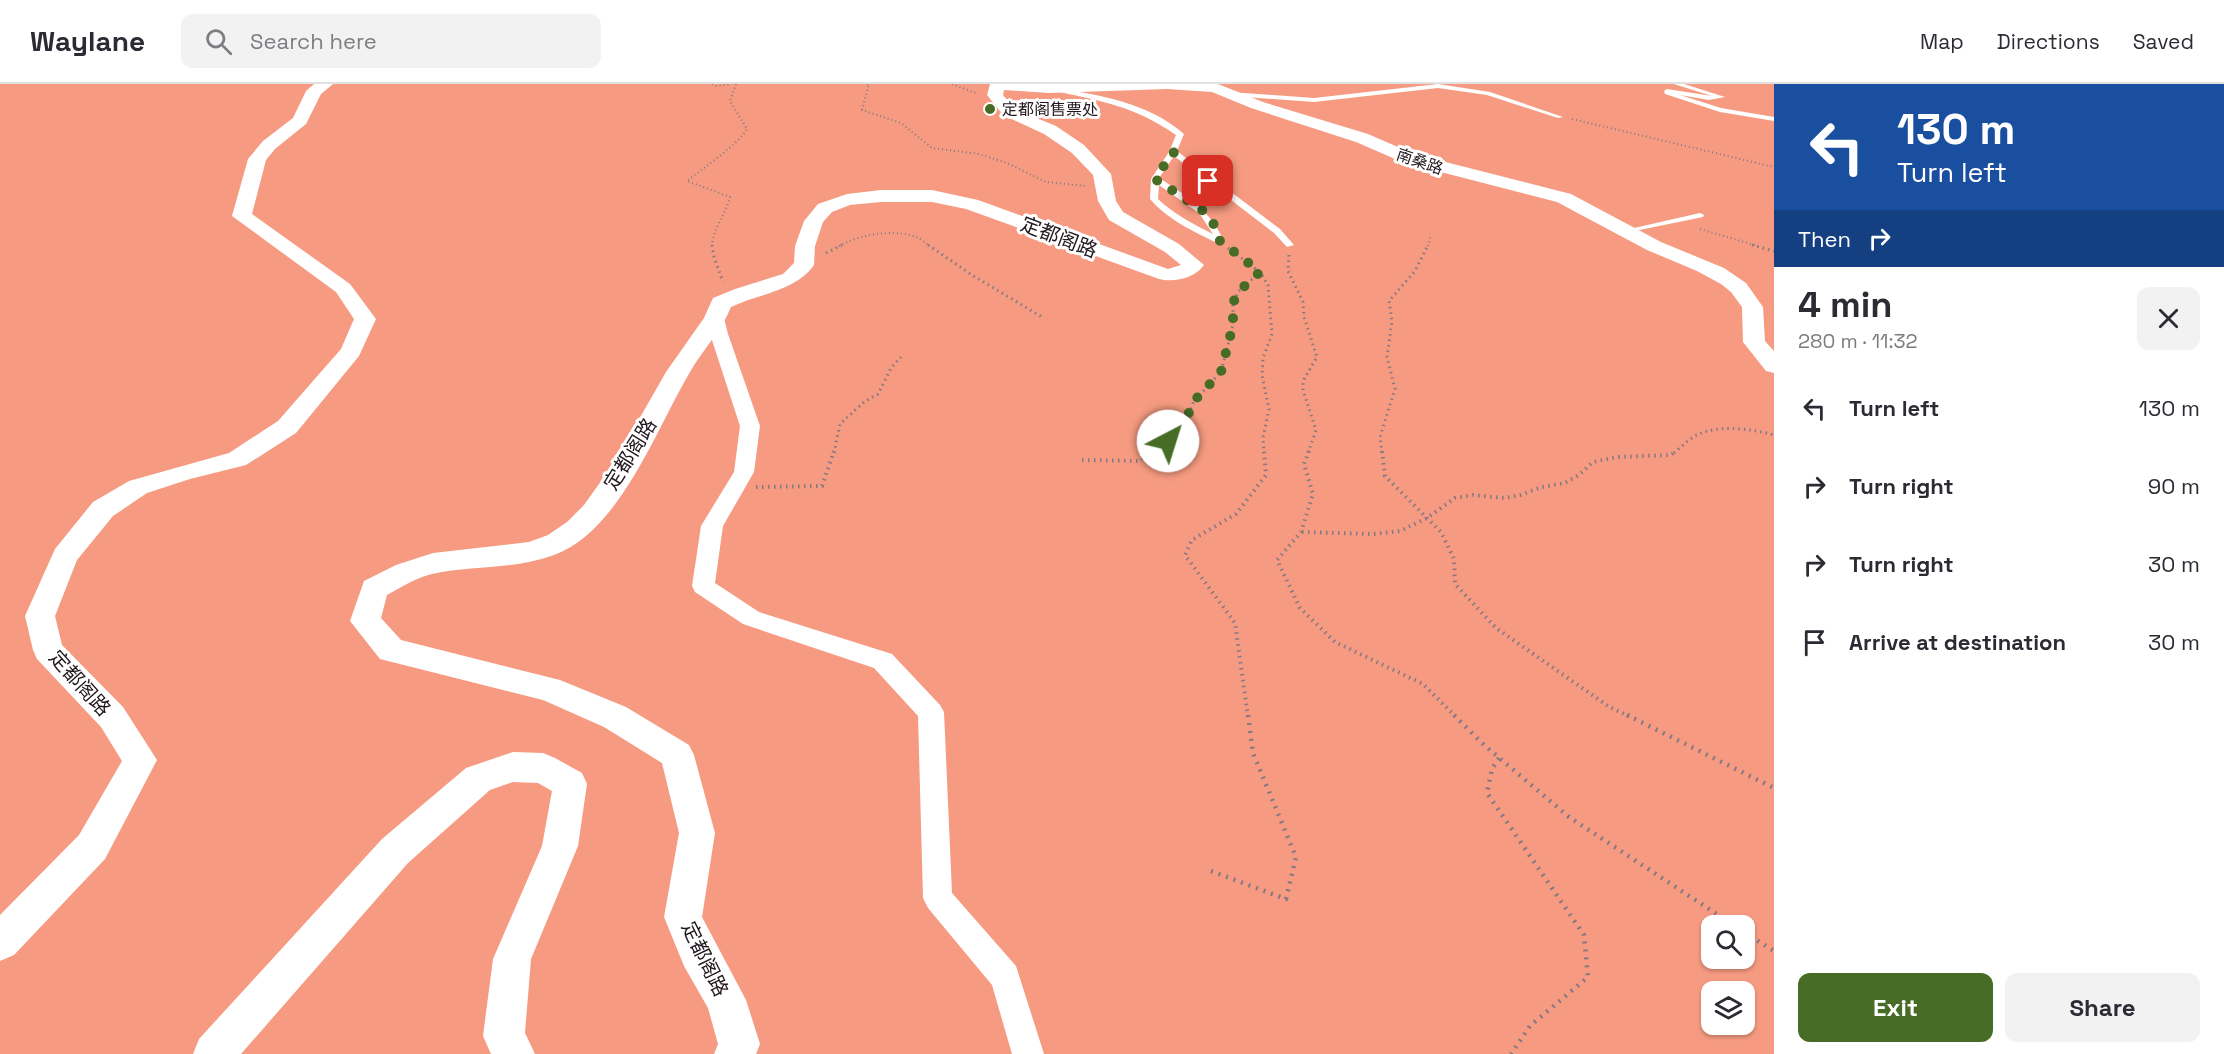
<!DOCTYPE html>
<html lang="en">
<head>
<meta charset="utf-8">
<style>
	body { margin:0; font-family:"Space Grotesk","Noto Sans SC",sans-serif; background:#f2f2f3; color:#2b2b33; height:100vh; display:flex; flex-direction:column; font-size:22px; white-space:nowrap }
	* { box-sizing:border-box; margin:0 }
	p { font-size:20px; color:#7c7c81 }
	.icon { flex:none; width:33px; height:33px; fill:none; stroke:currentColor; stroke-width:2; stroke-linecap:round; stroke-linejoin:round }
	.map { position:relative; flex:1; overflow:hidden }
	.drawer { display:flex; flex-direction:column; background:#fff; width:450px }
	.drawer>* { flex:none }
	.banner { background:#1a4fa0; color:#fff; overflow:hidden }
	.controls { position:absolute; left:1701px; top:831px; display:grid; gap:12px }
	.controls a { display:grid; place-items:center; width:54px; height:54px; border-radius:12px; background:#fff; box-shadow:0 2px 4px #0004; font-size:30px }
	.pin { position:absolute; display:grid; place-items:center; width:51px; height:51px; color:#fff; margin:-26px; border-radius:12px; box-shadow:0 3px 9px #0006 }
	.me { position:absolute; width:66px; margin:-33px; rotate:40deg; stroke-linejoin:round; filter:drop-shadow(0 0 4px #0008) }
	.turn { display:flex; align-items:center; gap:21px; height:126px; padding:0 24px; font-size:27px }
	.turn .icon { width:78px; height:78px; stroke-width:2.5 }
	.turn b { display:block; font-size:42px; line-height:51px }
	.then { display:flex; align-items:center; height:57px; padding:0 24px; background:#0003; gap:12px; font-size:22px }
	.round { display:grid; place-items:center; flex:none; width:63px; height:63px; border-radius:12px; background:#f2f2f3 }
	.headline { display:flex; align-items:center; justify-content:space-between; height:102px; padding:0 24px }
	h1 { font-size:36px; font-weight:700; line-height:45px }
	.action { display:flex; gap:12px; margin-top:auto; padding:12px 24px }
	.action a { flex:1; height:69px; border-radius:12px; background:#466c26; color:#fff; font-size:24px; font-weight:700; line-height:69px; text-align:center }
	.action a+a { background:#f2f2f3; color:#2b2b33 }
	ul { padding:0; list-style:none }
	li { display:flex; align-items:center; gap:18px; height:78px; padding:0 24px }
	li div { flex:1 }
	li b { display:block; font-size:22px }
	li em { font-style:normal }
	header { display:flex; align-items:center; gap:36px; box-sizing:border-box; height:84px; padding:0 30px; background:#fff; border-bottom:2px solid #e1e1e2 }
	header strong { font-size:28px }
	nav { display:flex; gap:33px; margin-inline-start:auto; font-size:21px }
	.search { width:420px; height:54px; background:#f2f2f3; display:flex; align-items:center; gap:15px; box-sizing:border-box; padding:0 21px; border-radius:12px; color:#7c7c81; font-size:22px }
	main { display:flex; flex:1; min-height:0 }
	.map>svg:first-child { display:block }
</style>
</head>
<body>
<header>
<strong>Waylane</strong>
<div class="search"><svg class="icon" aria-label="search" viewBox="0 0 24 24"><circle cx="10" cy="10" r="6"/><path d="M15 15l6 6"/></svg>Search here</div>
<nav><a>Map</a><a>Directions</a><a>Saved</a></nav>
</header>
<main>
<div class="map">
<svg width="1774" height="970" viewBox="0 0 1774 970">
	<rect width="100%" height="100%" fill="#fce9f9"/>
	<path fill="#f69b81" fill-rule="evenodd" d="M0,0H1774V970H0ZM1712,842H1744V874H1712ZM1712,908H1744V940H1712Z"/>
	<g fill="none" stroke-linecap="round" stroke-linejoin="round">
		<path stroke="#867883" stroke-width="2" stroke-dasharray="1 3" stroke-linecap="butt" d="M712,0L717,2L731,0
			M867,0H869L862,26L901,39L932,64L979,70L1007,79L1046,98L1086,102
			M952,0L976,9
			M1572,35L1774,83
			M1700,145L1758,162
			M712,162C713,144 726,130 730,113L687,97C702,85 740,59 747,45L730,17L736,0
			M839,162C860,151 889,145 914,152C919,153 925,159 930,162
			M1428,162L1431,151"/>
		<path stroke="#867883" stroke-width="3" stroke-dasharray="1.5 4" stroke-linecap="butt" d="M712,161L714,173L723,198
			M928,161L972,191L1042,233
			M1752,161L1774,167
			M1228,164L1260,188L1268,201L1272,250L1263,274L1262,291L1269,325L1263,354L1264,369
			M826,169L842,161
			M1289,171L1288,187L1303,218L1304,233L1317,273L1303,297V306L1316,346L1308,369
			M834,369L840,340L864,318L878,310L891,284L901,273
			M1152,369L1181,347L1194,317L1221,288L1233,241V219L1238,208L1260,188
			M1382,369L1380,353L1395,305L1387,273L1392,237L1389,217L1415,187L1428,161
			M1674,369C1681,363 1689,355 1697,351C1718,340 1753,345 1774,351"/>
		<path stroke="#867883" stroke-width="4" stroke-dasharray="1.5 4.5" stroke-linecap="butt" d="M1309,367L1304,380L1313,410L1301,448L1277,476L1300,524L1335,558L1423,600L1456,633
			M1382,367L1385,392L1441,448L1454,475L1455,500L1496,544L1608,622L1630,633
			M1082,376L1140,377L1154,367
			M756,403L822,402L834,367
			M1302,448L1373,450L1400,447L1427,434L1455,414L1473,411L1504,414L1520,411L1542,403L1565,399L1579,391L1593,378L1617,373L1671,371L1676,367
			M1248,633L1235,539L1185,471L1192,456L1236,430L1266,391L1264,367"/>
		<path stroke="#867883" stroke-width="4.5" stroke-dasharray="2 6" stroke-linecap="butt" d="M1454,631L1484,661L1569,733L1735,842
			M1627,631L1774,704
			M1499,674L1492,685L1487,709L1584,851L1588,893L1530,942L1511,970
			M1211,787L1286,815L1296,773L1253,669L1248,631
			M1744,848L1774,867"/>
		<path fill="#fff" fill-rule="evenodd" d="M1438,0L1490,8L1563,33L1558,34L1487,11L1438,4L1314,18L1230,12L1227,10L1230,8L1314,14Z
			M1674,0H1684L1725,13L1709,16L1680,11L1721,24L1774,33V37L1720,28L1665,10L1664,7L1667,5L1712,12Z
			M1056,4C1100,11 1149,19 1184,50L1177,67L1280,145L1294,161L1287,163L1274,149L1174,72L1159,94C1187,112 1210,126 1224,157L1217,159C1193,147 1168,136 1150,115L1151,95L1169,68L1176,51C1134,22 1102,17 1054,7L1053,6ZM1159,101L1199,129L1213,150C1193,140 1174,130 1158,115Z
			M1700,129L1704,131L1703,133L1625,149L1621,147Z"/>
		<path fill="#fff" fill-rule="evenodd" d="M717,229L723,230L728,250L760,342L754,388L723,442L715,499L759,528L892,570L940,621L944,628L952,809L1016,882L1044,970H1012L992,901L928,824L923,814L918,632L874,584L743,540L695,508L692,502L701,442L734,388L740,342L710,250L708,234L711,230Z"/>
		<path fill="#fff" fill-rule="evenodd" d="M314,0H333L321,10L306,40L275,65L266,76L252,130L350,200L376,235L359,272L296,349L246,381L190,395L147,409L113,432L77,476L55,532L62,561L123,623L157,676L105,775L14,871L0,877V831L79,751L122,677L101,643L37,575L33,566L25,532L55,465L93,418L129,397L229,369L278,337L341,265L354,235L336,208L232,132L248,75L263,57L293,34L306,7Z
			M990,0H1218L1263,18L1368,50L1414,70L1571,110L1661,158L1724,184L1746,199L1763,223L1765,257L1774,267V289L1766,287L1743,258L1742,223L1731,208L1721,200L1697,187L1647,166L1557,118L1402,78L1356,58L1251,24L1212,8L1167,5L1049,9L1004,6L1003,11L1015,25L1056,42L1084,61L1111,90L1116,117L1123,128L1179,160L1204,181C1195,194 1174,199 1159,195L966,125L932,118H881L850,121L832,128L823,138L815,162L814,181C796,207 758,210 731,223C722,246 702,267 690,288C656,345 620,447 554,471C514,486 473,481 432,490C416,494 401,503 387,511L381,534L401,556L560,596L626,623L689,661L694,671L715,749L702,833L746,916L760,960L756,970H714L718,960L708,924L684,882L664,833L679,749L662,679L604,643L543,616L380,575L350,537L364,497L396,481L433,469L529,458L548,451L567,438L584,421L614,379L666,288L704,234L713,214L735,205L783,190L794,179L795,162L804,137L818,120L847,110L881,106H932L978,116L1168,185L1181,181L1165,168L1109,136L1098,117L1093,91L1072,69L1044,50L1003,31L987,11Z
			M513,668L543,669L555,674L582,689L587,700L578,762L531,875L525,949L535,970H491L483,952L493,875L542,762L552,707L538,699L513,698L490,706L408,779L241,970H193L199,955L382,755L466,684Z"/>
	</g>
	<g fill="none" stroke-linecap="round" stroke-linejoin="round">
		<path stroke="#466c26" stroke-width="10" stroke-dasharray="0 18" d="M1168,357L1181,347L1194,317L1221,288L1233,241V219L1238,208L1260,188L1220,157L1215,142L1205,128L1155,95L1173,68L1208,97"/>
	</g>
	<circle fill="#466c26" stroke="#fff" stroke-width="2" cx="990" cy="25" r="6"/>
	<g text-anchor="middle" stroke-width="6" stroke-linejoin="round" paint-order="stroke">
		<g font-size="16" fill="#21181f" stroke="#fff" text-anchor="start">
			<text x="1002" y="31">定都阁售票处</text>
		</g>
		<g font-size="16" fill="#21181f" stroke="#fff">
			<text transform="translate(1420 77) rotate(19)" y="6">南桑路</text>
		</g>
		<g font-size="20" fill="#21181f" stroke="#fff">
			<text transform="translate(1059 153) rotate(21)" y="7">定都阁路</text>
			<text transform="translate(630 370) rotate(-58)" y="7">定都阁路</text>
			<text transform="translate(80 599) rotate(48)" y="7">定都阁路</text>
			<text transform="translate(705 875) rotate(64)" y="7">定都阁路</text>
		</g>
	</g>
</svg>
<div class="controls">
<a><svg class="icon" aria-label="search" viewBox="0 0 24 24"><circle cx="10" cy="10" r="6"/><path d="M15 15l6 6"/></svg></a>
<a><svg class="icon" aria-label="layers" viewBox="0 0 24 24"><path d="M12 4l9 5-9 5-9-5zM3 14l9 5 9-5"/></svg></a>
</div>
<div class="pin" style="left:1208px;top:97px;background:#d93025"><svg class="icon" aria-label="arrive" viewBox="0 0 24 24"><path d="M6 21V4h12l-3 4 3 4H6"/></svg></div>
<svg class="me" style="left:1168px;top:357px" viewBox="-20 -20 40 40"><circle r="19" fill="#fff"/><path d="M0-13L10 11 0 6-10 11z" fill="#466c26"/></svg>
</div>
<section class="drawer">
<div class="banner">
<div class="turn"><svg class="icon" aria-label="left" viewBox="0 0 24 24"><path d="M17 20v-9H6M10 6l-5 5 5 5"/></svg><div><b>130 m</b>Turn left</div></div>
<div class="then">Then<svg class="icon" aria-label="right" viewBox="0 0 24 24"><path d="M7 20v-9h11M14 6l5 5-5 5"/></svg></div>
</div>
<div class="headline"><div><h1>4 min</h1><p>280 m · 11:32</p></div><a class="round"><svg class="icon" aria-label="close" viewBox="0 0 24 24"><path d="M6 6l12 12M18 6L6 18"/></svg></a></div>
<ul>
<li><svg class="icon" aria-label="left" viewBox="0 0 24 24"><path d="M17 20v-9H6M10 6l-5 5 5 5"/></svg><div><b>Turn left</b></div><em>130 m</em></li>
<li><svg class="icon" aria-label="right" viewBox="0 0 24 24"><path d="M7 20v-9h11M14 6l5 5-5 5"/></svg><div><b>Turn right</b></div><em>90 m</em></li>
<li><svg class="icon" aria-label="right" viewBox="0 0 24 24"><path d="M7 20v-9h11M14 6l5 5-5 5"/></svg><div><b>Turn right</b></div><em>30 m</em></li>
<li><svg class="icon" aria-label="arrive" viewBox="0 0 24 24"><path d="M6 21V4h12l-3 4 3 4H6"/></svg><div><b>Arrive at destination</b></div><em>30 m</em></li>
</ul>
<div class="action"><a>Exit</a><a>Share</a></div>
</section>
</main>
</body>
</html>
